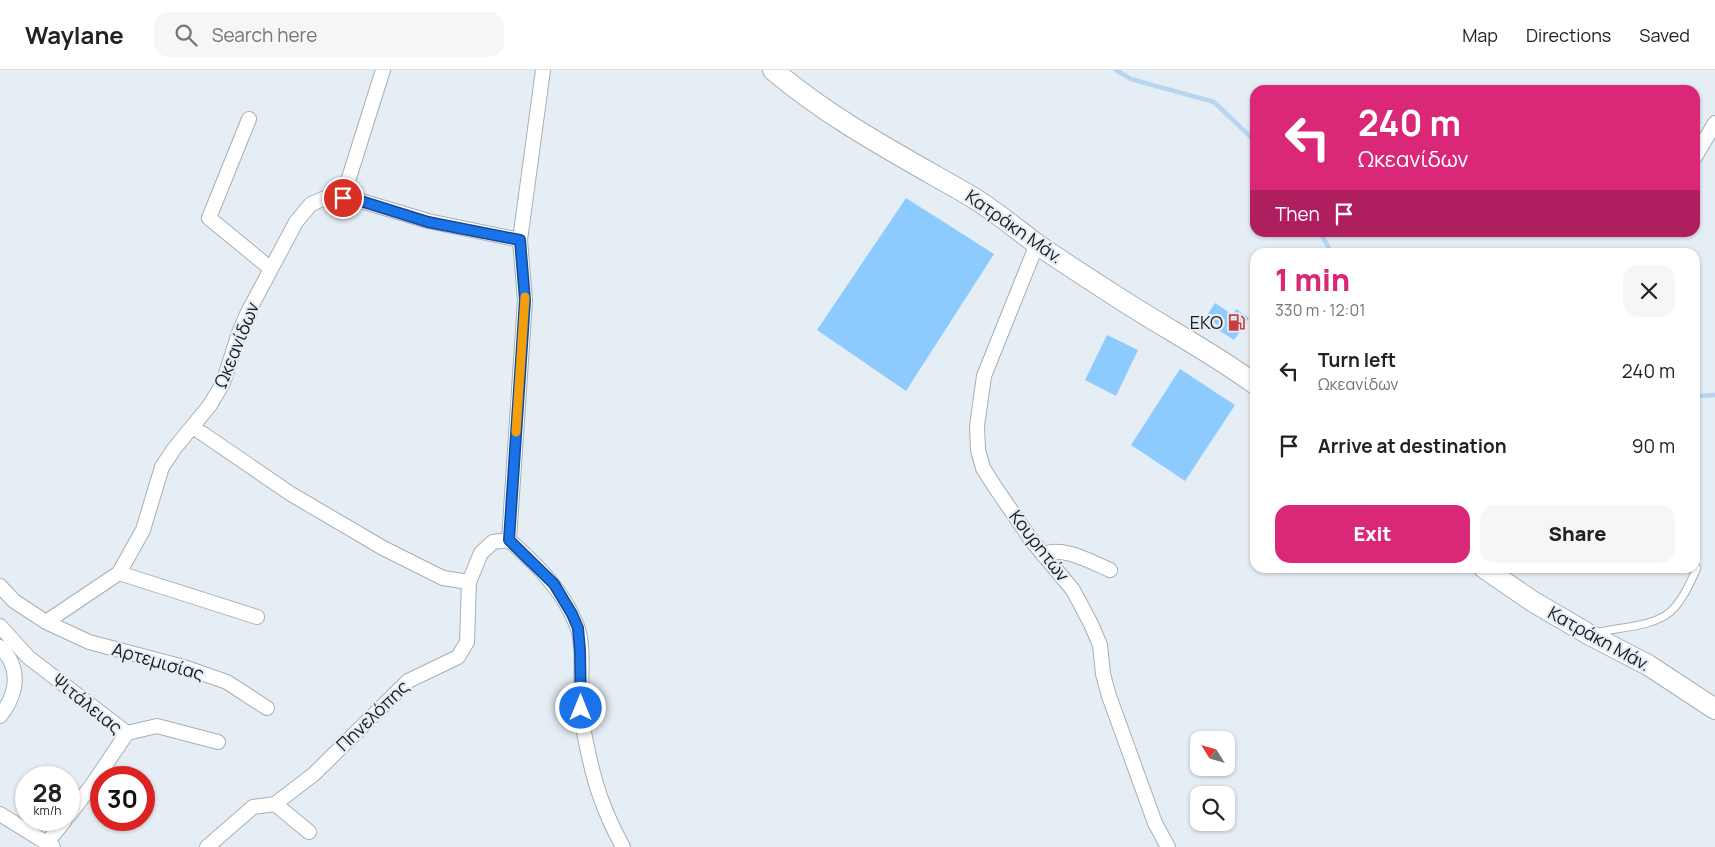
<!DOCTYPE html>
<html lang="en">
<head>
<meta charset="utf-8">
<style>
	body { margin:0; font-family:Manrope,sans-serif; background:#f6f6f6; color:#222; height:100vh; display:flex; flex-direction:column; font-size:19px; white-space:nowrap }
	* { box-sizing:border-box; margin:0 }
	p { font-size:16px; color:#767676 }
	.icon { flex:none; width:28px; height:28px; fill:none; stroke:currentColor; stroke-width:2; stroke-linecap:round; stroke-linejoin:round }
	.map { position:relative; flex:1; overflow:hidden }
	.details { position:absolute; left:1250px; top:178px; width:450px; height:325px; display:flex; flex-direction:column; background:#fff; border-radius:15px; box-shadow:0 1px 4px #0004 }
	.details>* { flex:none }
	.guide { position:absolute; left:1250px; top:15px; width:450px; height:152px; border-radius:15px; box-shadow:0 1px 4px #0004; background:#db2777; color:#fff; overflow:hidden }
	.needle { width:32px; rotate:307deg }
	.fabs { position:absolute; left:1190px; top:661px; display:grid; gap:10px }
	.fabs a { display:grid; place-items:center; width:45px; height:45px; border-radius:10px; background:#fff; box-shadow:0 1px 4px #0004; font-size:25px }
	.speed { position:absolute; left:15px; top:696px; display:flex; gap:10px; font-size:25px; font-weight:700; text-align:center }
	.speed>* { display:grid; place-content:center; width:65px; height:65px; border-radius:50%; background:#fff; box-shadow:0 1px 4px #0004; line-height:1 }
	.speed small { font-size:12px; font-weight:400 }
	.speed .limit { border:8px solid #d22; background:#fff; color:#111 }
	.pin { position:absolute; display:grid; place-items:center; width:42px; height:42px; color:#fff; margin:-21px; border:2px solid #fff; border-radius:50%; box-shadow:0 1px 5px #0007 }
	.me { position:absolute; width:55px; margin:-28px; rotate:0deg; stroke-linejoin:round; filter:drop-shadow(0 0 4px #0008) }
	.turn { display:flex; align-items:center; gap:18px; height:105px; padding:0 25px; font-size:22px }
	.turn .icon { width:65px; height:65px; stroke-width:2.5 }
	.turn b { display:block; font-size:35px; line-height:42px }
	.then { display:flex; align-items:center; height:48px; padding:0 25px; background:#0003; gap:10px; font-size:19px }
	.round { display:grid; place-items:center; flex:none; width:52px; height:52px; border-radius:15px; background:#f6f6f6 }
	.summary { display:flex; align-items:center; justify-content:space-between; height:85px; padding:0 25px }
	h1 { font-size:30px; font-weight:800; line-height:38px; color:#db2777 }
	.primary-button { display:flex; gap:10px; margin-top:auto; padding:10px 25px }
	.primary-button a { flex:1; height:58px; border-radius:15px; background:#db2777; color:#fff; font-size:20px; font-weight:800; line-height:58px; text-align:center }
	.primary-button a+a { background:#f6f6f6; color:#222 }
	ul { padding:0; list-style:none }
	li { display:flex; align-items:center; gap:15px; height:75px; padding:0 25px }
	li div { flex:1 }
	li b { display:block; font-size:19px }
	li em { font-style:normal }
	header { display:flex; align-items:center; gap:30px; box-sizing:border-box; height:70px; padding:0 25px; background:#fff; border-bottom:1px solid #e0e0e0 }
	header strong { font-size:24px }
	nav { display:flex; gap:28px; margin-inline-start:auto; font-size:18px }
	.search { width:350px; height:45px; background:#f6f6f6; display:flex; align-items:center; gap:12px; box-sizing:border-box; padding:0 18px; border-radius:15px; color:#767676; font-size:19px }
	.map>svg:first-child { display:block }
</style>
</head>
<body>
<header>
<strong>Waylane</strong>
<div class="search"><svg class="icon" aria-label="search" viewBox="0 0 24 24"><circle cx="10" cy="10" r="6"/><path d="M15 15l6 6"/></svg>Search here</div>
<nav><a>Map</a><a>Directions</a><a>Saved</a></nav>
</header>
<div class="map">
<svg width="1715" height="777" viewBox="0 0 1715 777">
	<rect width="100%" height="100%" fill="#e5eef5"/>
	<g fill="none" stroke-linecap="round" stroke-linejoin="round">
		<path stroke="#b8d6f1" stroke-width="4.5" d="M1116,0L1131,9L1214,32L1255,71
			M1320,162L1331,182
			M1695,326L1715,325"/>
	</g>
	<path fill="#8dcbff" d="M906,128L994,184L906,321L817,260Z
		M1215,233L1233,245L1236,239L1249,248L1234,270L1220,261L1222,258L1206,247Z
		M1107,265L1138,280L1116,326L1085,310Z
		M1180,299L1235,335L1185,411L1131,375Z"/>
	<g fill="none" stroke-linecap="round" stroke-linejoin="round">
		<defs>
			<path id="lane" d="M1596,563C1618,557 1653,557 1670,542C1683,530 1690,513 1697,498"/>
			<path id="street" d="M249,49L209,148L271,199
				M1695,87L1715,53
				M343,127L383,0
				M1037,174L984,306L977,356L978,380L983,398L993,414L1032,471L1073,520L1091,554L1100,575L1103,604L1109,626L1155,753L1168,777
				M193,357L291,424L383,478L443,508L469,512
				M509,470L525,230L520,170L543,0
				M1043,485C1060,474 1093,493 1110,500
				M119,503L257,547
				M0,516L14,531L46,552L119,503L143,460L162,397L174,379L210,335L223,313L239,263L247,244L296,152L311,134L330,126L351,128L428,151L520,170
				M46,552L89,572L184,597L227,612L267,638
				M0,556L28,587L127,663L92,715L69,745
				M0,577C3,581 8,585 10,590C20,609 13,630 0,646
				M127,663L157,656L218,672
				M275,734L309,762
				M0,744L53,777
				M47,773L65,750
				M207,777L253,737L275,734L314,704L408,611L458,587L467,572L469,512L481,483L493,472L509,470C537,495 563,520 577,556C585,577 580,613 581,636C581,650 584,663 587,677C595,716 604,742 623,777"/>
			<path id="secondary" d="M773,0C832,50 901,86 967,124C993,139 1015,158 1038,175C1063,192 1089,209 1114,225C1161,256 1210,281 1255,314
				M1484,498L1532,531L1590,565L1648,595L1715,639"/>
		</defs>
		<use href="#lane" stroke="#a7afb6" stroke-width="9"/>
		<use href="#street" stroke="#a7afb6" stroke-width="16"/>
		<use href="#secondary" stroke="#a7afb6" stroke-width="22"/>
		<use href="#lane" stroke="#fff" stroke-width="7"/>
		<use href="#street" stroke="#fff" stroke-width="14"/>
		<use href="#secondary" stroke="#fff" stroke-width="20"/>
	</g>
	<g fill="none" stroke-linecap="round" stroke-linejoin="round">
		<defs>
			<path id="route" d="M343,128H351L428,152L520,170L525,230L509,470L554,514L572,544L578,558L580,580L581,638"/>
		</defs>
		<use href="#route" stroke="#114b97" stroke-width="12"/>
		<use href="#route" stroke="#1a73e8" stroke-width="9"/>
		<path stroke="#f59e0b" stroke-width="9" d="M516,362L525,227"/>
	</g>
	<defs>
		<symbol id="fuel-bare" viewBox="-9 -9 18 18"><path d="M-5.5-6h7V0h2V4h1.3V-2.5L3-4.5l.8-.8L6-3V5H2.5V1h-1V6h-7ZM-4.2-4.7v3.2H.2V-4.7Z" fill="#cb3c42" stroke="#e5eef5" stroke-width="2.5" paint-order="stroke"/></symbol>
	</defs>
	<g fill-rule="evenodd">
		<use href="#fuel-bare" x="1224" y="240" width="25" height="25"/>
	</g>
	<g text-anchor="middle" stroke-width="4.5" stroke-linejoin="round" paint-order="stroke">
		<g font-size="18" fill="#1a1d20" stroke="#e5eef5">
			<text transform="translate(1014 157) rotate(35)" y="6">Κατράκη Μάν.</text>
			<text transform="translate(237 275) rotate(-68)" y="6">Ωκεανίδων</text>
			<text transform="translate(1039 476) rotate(52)" y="6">Κουρητών</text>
			<text transform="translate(1599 569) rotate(29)" y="6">Κατράκη Μάν.</text>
			<text transform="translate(158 592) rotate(16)" y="6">Αρτεμισίας</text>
			<text transform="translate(87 634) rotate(39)" y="6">Ψιτάλειας</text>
			<text transform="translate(373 646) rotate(-44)" y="6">Πηνελόπης</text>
		</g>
		<g font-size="18" fill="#1a1d20" stroke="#e5eef5" text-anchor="end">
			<text x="1223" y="259">EKO</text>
		</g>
	</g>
</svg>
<div class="fabs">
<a><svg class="needle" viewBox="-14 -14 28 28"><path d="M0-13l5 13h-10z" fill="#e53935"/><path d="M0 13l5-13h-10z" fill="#767676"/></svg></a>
<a><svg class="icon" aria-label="search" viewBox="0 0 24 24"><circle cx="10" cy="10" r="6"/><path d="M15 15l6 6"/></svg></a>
</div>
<div class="speed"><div>28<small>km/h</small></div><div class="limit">30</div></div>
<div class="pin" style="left:343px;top:128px;background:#d93025"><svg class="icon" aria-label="arrive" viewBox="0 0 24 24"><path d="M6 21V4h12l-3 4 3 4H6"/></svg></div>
<svg class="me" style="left:581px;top:638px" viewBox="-20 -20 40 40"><circle r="17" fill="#1a73e8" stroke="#fff" stroke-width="3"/><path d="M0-11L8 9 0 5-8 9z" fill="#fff"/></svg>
<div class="guide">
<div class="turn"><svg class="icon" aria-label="left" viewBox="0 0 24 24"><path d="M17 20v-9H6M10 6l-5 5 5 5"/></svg><div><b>240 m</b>Ωκεανίδων</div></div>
<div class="then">Then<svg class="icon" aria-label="arrive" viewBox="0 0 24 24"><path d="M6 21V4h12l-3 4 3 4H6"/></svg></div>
</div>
<section class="details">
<div class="summary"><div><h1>1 min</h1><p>330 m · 12:01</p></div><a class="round"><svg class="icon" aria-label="close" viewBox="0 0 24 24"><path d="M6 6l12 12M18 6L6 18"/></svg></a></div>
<ul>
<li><svg class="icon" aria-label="left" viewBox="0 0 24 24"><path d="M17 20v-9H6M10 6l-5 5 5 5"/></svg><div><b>Turn left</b><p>Ωκεανίδων</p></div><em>240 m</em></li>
<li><svg class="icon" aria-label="arrive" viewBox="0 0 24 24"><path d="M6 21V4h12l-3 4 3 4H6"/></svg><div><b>Arrive at destination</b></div><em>90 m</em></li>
</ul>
<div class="primary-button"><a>Exit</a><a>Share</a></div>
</section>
</div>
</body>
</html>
